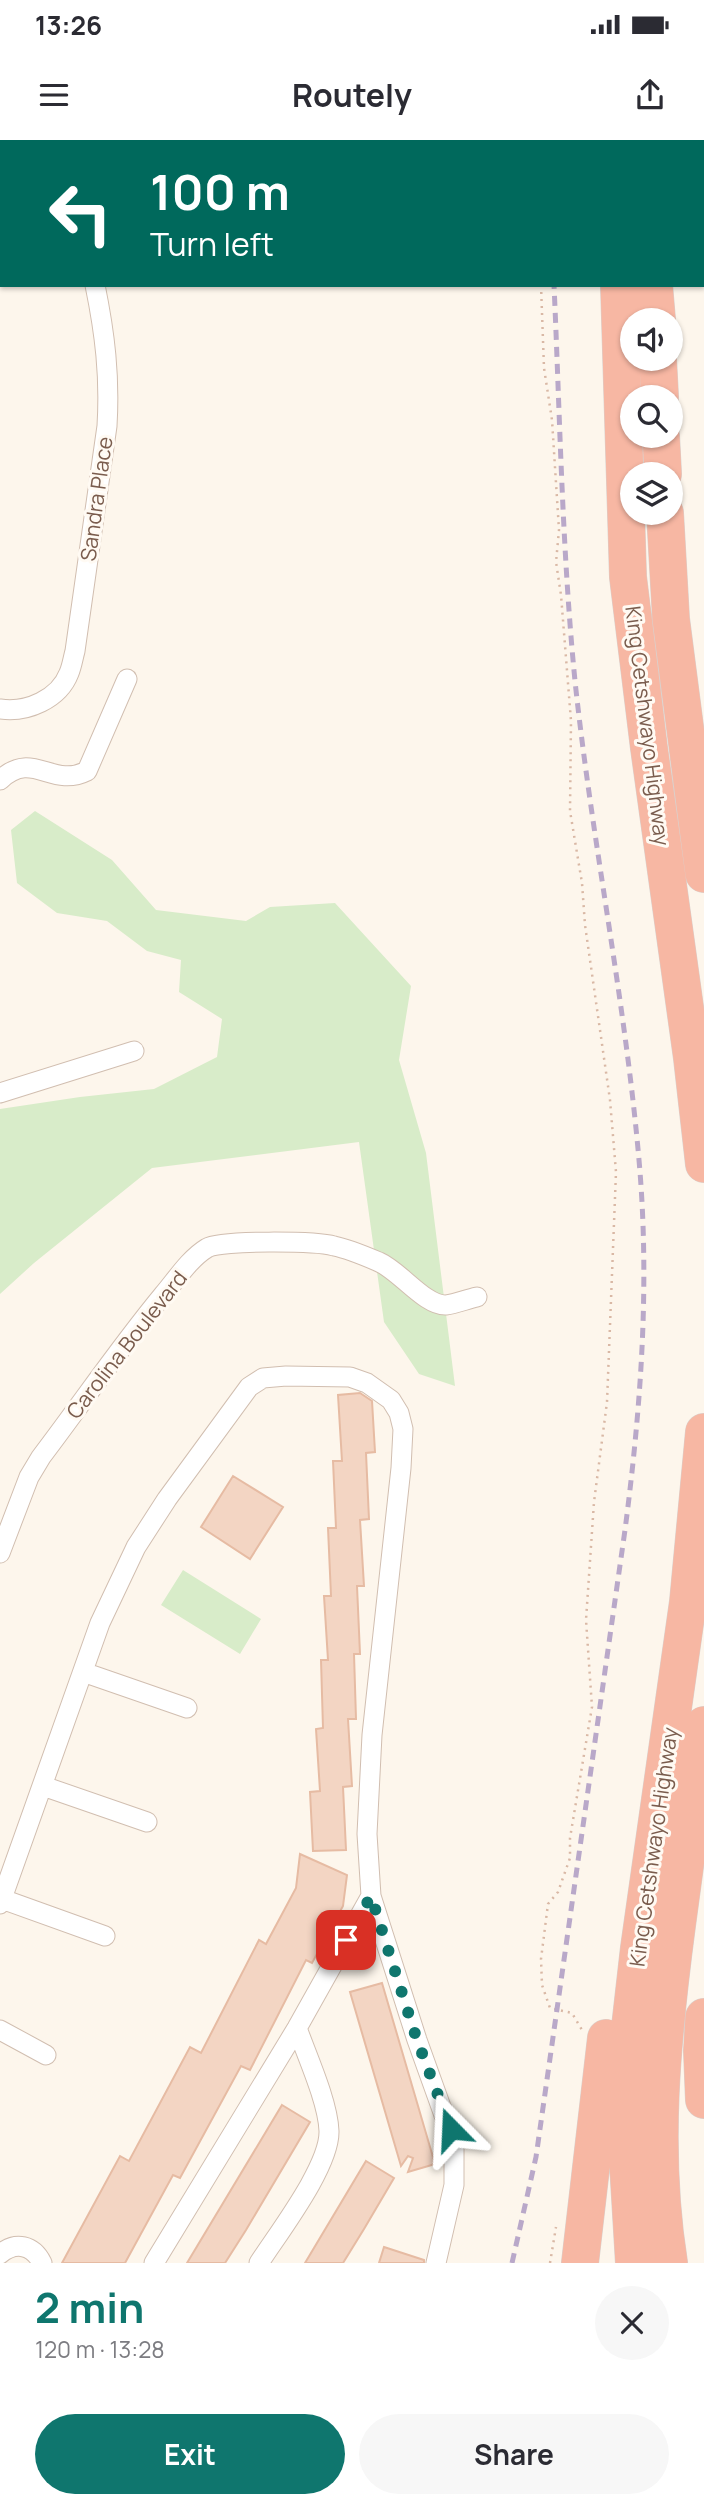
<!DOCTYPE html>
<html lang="en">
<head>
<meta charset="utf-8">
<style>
	body { margin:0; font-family:Manrope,sans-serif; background:#f7f7f7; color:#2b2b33; height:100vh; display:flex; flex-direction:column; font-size:26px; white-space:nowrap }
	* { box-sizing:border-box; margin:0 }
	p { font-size:23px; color:#7c7c81 }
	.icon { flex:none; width:38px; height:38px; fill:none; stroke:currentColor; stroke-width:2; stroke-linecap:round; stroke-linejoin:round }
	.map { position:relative; height:2123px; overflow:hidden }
	.side { display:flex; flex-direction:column; background:#fff; flex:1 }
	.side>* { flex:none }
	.hud { position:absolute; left:0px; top:0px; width:705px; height:147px; box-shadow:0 2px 5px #0004; background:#00695c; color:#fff; overflow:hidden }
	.buttons { position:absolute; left:620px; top:168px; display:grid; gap:14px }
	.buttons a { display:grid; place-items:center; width:63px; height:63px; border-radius:50%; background:#fff; box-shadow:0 2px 5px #0004; font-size:35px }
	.pin { position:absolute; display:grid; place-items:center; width:60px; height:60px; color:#fff; margin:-30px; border-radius:14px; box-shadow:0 4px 10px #0006 }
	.me { position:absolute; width:77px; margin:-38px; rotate:339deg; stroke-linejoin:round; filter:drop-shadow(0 0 5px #0008) }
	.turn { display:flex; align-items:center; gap:24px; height:147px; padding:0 35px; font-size:32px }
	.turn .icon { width:91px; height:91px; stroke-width:2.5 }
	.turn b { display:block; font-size:49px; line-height:60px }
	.round { display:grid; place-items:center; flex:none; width:74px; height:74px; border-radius:37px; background:#f7f7f7 }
	.headline { display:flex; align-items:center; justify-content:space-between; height:119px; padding:0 35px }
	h1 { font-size:42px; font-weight:700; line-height:52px; color:#0f766e }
	.cta { display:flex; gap:14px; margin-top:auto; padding:14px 35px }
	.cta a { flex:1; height:80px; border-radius:42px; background:#0f766e; color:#fff; font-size:28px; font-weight:700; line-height:80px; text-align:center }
	.cta a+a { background:#f7f7f7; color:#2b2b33 }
	.status { display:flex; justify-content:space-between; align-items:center; height:49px; padding:0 35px; background:#fff; direction:ltr }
	.status svg { height:19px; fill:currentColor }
	header { display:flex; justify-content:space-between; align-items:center; height:91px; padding:0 35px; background:#fff; font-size:32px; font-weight:700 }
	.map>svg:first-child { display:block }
</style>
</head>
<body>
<div class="status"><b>13:26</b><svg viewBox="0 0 49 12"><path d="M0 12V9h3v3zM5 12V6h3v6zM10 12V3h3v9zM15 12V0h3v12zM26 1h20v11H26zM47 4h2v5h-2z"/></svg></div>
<header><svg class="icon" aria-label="menu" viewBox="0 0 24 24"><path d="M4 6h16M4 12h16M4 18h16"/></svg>Routely<svg class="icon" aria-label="share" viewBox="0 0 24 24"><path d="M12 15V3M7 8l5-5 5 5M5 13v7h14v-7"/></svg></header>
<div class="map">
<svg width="704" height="2123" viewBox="0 0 704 2123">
	<rect width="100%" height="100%" fill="#fdf6ec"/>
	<path fill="#d8ecc9" d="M35,671L112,720L156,770L246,781L270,767L335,763L411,846L399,920L426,1013L455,1246L419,1234L384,1182L359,1002L152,1028L34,1123L0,1154V969L80,957L154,949L217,917L222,879L179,852L181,820L147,811L107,781L57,773L17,743L11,690Z
		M183,1430L261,1479L240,1514L161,1465Z"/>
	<path fill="#f3d5c3" stroke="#e6bba3" stroke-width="2" d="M360,1253L372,1261L375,1312L366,1313L369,1379L360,1380L364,1446H357L360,1514H354L356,1579H348L352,1646L343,1647L346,1710L313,1711L310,1652L320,1651L316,1589L323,1588L321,1520H328L324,1456H331L328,1388H336L333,1321H342L338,1255Z
		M233,1336L283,1367L250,1419L201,1387Z
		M300,1714L347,1735L343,1766L312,1823L306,1820L250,1930L241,1926L180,2038L173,2035L125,2123H62L120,2016L129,2021L190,1907L201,1913L259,1800L266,1804L296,1748Z
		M382,1843L435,2024L408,2032L413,2018L408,2016L401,2026L350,1852Z
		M282,1965L310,1982L246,2090L225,2123H187Z
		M366,2021L394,2038L364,2089L343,2123H305Z
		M384,2107L424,2120V2123H379Z"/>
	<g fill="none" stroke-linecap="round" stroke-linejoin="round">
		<defs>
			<path id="minor" d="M57,0L58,2
				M0,19L2,21
				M0,569C27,573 59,559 69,533C72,526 73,518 75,511L107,286C110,236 105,194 95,145
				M0,640C33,609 51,649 87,631L127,539
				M0,953L134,911
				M0,1413L29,1337L41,1317C82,1263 120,1207 163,1155C176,1140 189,1119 207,1108C221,1100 316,1101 334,1106C349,1109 365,1116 379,1122C400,1131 425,1166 446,1165C456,1164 467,1159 477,1157
				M83,1532L187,1568
				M43,1646L147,1682
				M2,1759L105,1796
				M0,1764L100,1483L136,1407L167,1359L249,1247L263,1238L286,1236L350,1237L367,1243L391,1260L399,1273L403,1289L401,1328L372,1595L367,1694L371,1756L417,1900L454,2003V2045L436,2123
				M0,1890L46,1915
				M0,2114C16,2101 33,2105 42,2123
				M154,2123L297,1888L371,1756
				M259,2123C279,2092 330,2026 329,1991C328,1962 307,1916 297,1888"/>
			<path id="motorway" d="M615,0V2
				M648,0V2
				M619,145L628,437L649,608L692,918L704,1024
				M654,145L657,180
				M658,219L660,257
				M661,296L663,334
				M665,373L671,479L704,734
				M704,1877L702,1911L704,1960
				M580,2123L606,1898
				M634,2123L625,1974L630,1887L639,1808L688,1462L704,1292
				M669,2123C651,2010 662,1898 677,1785C686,1718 695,1651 704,1585"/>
		</defs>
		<use href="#minor" stroke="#d1beb0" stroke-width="21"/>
		<use href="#motorway" stroke="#dad1cd" stroke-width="38"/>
		<path stroke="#d9b8a5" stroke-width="2.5" stroke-dasharray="2 5" stroke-linecap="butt" d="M535,0V2
			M541,145L544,228L552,280L559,390L556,422L561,455L571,581L570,671L582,743L585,785L610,960L616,1032L607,1262L594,1362L586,1480L592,1567L570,1698V1718L558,1752L548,1764L541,1819L542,1845L550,1868L572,1873L582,1890
			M550,2123L556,2087"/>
		<use href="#minor" stroke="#fff" stroke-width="19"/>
		<use href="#motorway" stroke="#f7b7a3" stroke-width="37"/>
		<path stroke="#b9a8c9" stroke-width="5" stroke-dasharray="10 7" stroke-linecap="butt" d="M547,0V2
			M512,2123L536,2017L625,1390C641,1267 650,1144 639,1020C625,860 592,701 575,541C562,409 560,277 554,145"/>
	</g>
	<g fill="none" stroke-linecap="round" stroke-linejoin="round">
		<path stroke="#0f766e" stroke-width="12" stroke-dasharray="0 21.6" d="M346,1800L371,1756L417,1900L451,1989"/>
	</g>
	<g text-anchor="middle" stroke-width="6" stroke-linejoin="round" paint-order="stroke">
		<g font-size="21" fill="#7a5c4d" stroke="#fffaf3">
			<text transform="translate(97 359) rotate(-82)" y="7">Sandra Place</text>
			<text transform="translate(647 586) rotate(83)" y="7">King Cetshwayo Highway</text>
			<text transform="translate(127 1205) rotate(-52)" y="7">Carolina Boulevard</text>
			<text transform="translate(654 1707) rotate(-82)" y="7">King Cetshwayo Highway</text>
		</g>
	</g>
</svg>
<div class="buttons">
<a><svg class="icon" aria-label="sound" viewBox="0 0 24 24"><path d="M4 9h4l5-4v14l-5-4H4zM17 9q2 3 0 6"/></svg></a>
<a><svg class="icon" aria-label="search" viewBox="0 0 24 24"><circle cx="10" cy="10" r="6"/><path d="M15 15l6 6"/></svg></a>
<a><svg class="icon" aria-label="layers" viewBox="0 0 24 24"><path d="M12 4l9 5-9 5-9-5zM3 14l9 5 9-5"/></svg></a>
</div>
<div class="pin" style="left:346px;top:1800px;background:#d93025"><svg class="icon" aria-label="arrive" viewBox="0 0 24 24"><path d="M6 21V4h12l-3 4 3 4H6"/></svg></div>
<svg class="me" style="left:451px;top:1989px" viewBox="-20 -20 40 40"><path d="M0-17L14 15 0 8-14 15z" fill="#0f766e" stroke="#fff" stroke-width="4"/></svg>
<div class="hud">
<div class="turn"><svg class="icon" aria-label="left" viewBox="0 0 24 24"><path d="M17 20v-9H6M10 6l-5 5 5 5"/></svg><div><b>100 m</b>Turn left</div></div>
</div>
</div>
<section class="side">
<div class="headline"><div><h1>2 min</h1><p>120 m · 13:28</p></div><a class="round"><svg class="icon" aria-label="close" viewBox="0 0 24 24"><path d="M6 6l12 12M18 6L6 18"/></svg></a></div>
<div class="cta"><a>Exit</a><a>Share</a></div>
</section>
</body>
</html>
